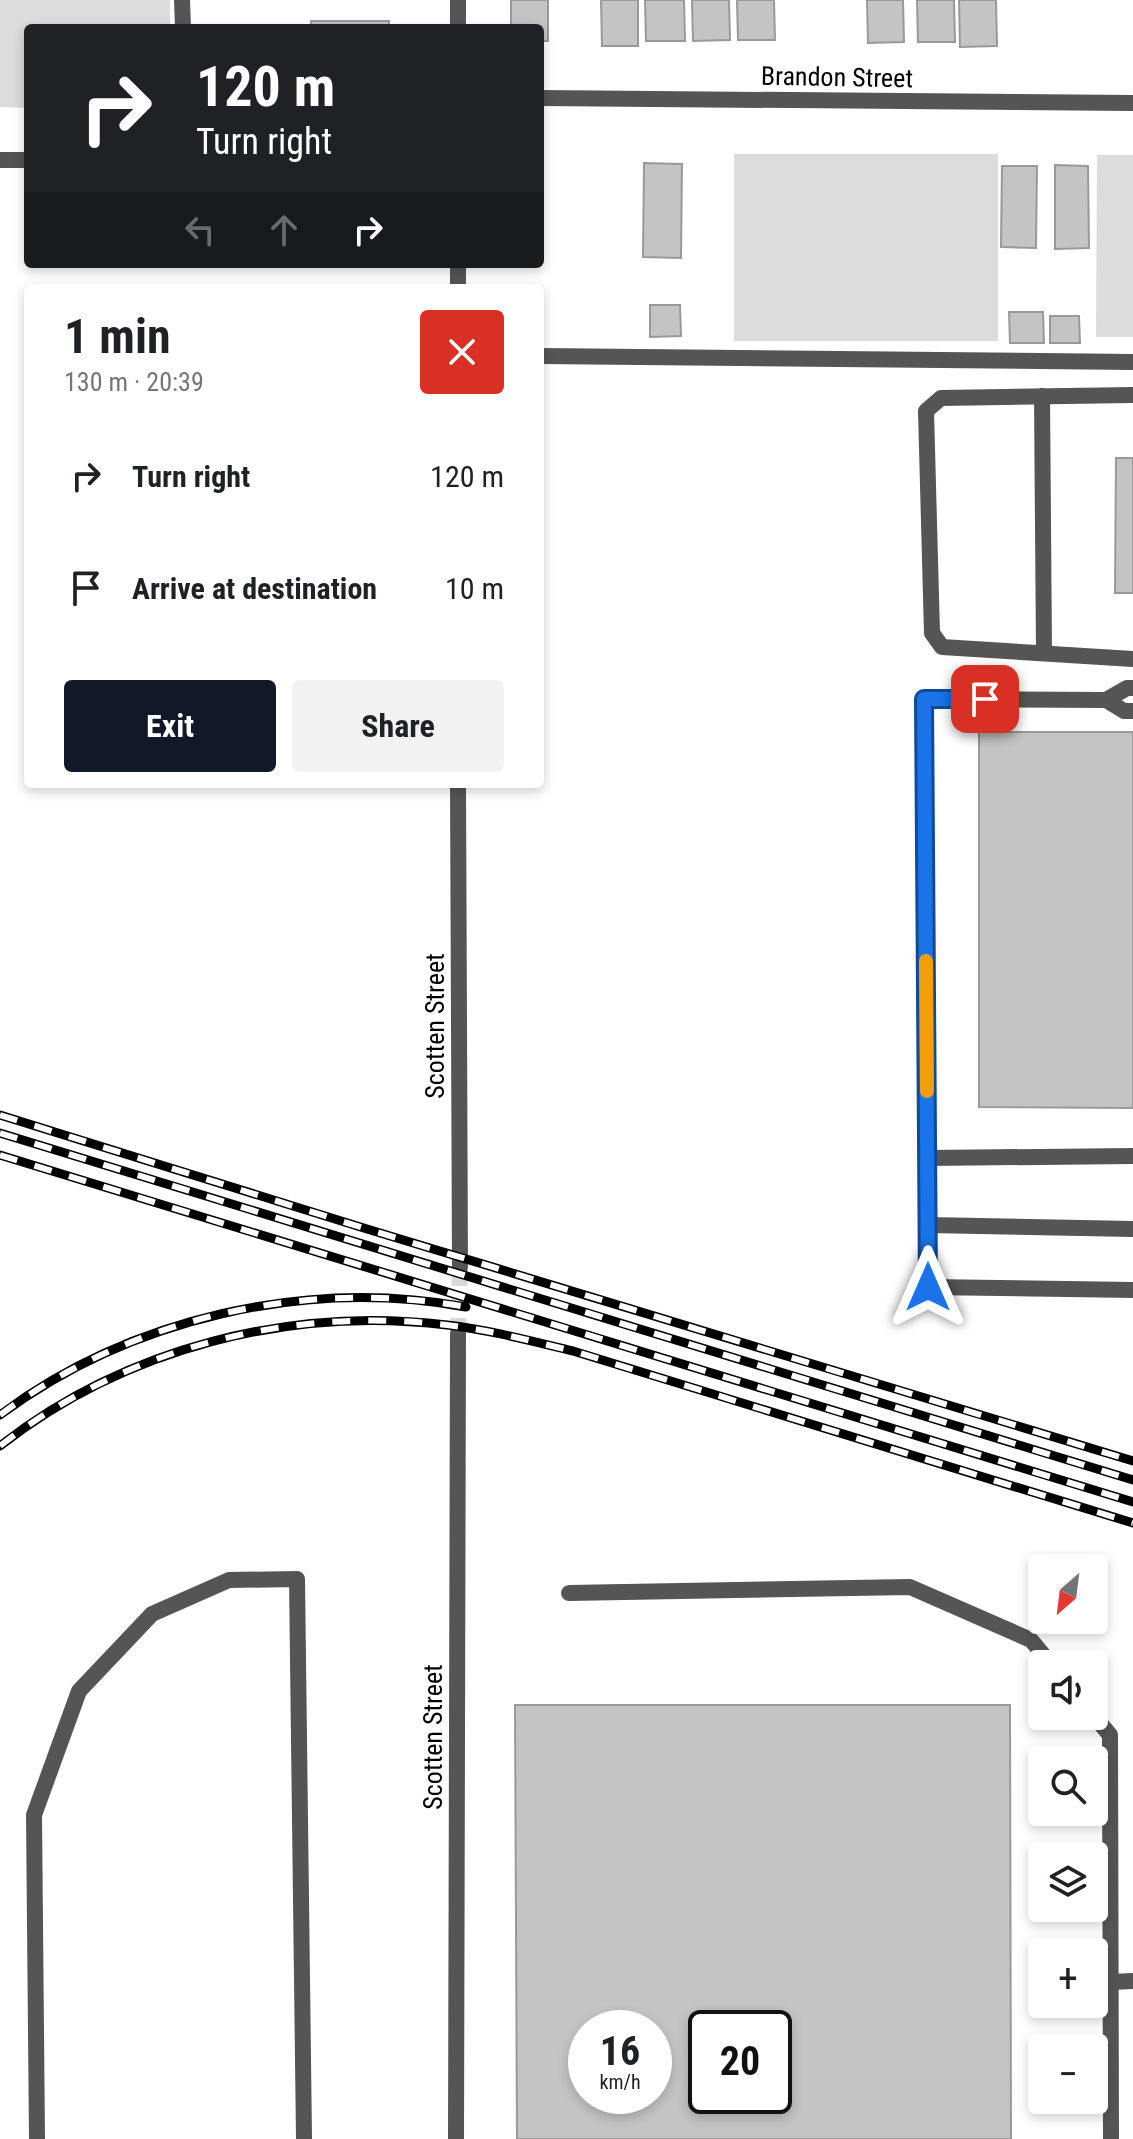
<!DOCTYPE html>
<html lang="en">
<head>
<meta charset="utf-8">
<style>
	body { margin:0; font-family:"Roboto Condensed",sans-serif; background:#f2f2f2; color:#202124; height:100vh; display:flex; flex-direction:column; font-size:30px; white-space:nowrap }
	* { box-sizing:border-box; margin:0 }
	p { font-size:26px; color:#757577 }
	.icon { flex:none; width:44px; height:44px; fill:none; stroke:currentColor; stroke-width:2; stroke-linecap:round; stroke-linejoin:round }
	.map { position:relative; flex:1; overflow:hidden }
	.side { position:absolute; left:24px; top:284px; width:520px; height:504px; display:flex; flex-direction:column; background:#fff; border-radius:8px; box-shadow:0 4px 12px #0003 }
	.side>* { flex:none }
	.top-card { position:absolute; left:24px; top:24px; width:520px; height:244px; border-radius:8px; box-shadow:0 4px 12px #0003; background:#202124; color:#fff; overflow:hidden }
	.needle { width:52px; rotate:208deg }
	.fabs { position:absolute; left:1028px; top:1554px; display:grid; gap:16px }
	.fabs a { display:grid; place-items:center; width:80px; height:80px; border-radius:8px; background:#fff; box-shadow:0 4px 12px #0003; font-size:40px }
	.speed { position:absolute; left:568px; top:2010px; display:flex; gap:16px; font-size:40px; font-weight:700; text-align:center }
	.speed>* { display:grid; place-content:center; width:104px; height:104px; border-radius:50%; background:#fff; box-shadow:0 4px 12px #0003; line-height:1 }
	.speed small { font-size:20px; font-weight:400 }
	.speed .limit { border:4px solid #111; border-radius:12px; background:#fff; color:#111 }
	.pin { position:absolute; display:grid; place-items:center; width:68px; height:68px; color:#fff; margin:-34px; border-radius:16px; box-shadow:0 4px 12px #0006 }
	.me { position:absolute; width:88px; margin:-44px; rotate:0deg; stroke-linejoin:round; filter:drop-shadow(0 0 6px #0008) }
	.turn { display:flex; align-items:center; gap:28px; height:168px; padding:0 40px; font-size:36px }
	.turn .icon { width:104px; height:104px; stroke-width:2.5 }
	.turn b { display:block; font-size:56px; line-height:68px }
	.lanes { display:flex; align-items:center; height:76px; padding:0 40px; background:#0003; justify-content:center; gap:40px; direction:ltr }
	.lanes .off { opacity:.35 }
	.round { display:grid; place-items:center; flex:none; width:84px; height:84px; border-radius:8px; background:#f2f2f2 }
	.headline { display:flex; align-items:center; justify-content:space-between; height:136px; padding:0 40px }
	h1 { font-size:48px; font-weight:700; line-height:60px }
	.cta { display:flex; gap:16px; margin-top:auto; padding:16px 40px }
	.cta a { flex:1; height:92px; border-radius:8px; background:#111827; color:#fff; font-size:32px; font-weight:700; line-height:92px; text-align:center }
	.cta a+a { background:#f2f2f2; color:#202124 }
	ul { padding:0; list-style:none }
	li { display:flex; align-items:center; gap:24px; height:112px; padding:0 40px }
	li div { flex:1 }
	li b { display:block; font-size:30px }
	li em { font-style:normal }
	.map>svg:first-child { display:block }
</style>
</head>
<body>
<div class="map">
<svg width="1133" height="2139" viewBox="0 0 1133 2139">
	<rect width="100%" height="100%" fill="#fff"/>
	<path fill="#dcdcdc" d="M0,0H170V28H28V108L0,107Z
		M734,154H998V341H734Z
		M1097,155H1133V337H1096Z"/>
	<path fill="#c4c4c4" stroke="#999" stroke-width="2" fill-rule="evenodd" d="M511,0H548V41H540V28H511Z
		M601,0H638V46H602Z
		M645,0H684L685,41H646Z
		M692,0H729L730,40L693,41Z
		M737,0H774L775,40H738Z
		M867,0H903L904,42L868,43Z
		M917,0H954L955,42H918Z
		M959,0H996L997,46L960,47Z
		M311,21H389V28H311Z
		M644,163L682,164L681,258L643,257Z
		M1055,165L1088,166L1089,248L1055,249Z
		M1002,166H1037L1036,248L1001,247Z
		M650,305H680L681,336L650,337Z
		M1009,312H1043L1044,343H1010Z
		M1050,316H1079L1080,343H1050Z
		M1116,458H1133V593H1115Z
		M979,732H1133V1108L979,1107Z
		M515,1705H1010L1011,2139H517ZM586,2028H654V2096H586ZM706,2028H774V2096H706Z"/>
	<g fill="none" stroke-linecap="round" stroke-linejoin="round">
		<path stroke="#d9d9d9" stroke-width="16" stroke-dasharray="16 8" stroke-linecap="butt" d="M458,1334L460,1267"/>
		<path stroke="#555" stroke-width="16" d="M182,0L183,28
			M540,356L1133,362
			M1133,395L941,398L926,411L932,633L942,647L1133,659
			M1042,396L1044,653
			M1133,688H1127L1106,700L1124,711H1133
			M1106,700L924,699L928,1287L1133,1290
			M928,1158L1133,1156
			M928,1225L1133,1229
			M569,1593L910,1587L1031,1640L1051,1664
			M1094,1716L1110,1735L1111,2139
			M1111,1982L1133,1981
			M37,2139L34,1815L79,1691L152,1614L229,1580L297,1579L304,2139"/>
		<path stroke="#555" stroke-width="16" d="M540,98L1133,103
			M0,160H28"/>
		<path stroke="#555" stroke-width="16" d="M458,28V0
			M458,288V264
			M458,784L460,1267
			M456,2139L458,1334"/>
		<defs>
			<path id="rail" d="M0,1115L367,1229L1133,1461
				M0,1133L1133,1480
				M0,1155L1133,1502
				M0,1415C130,1318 306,1278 466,1307
				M0,1446C125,1348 290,1306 447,1325C490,1330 531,1341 573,1351L1133,1523"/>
		</defs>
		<use href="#rail" stroke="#000" stroke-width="9"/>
		<use href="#rail" stroke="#fff" stroke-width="6" stroke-dasharray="18" stroke-linecap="butt"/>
	</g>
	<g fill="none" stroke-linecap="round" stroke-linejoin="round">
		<defs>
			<path id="route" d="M928,1287L924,699H985"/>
		</defs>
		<use href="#route" stroke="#114b97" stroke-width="20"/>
		<use href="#route" stroke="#1a73e8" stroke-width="14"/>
		<path stroke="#f59e0b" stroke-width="14" d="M926,961L927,1091"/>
	</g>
	<g text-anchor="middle" stroke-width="7" stroke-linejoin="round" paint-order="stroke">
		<g font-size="26" fill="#000" stroke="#fff">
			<text transform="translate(837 77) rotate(1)" y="9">Brandon Street</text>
			<text transform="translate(435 1026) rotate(-90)" y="9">Scotten Street</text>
			<text transform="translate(433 1737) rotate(-90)" y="9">Scotten Street</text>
		</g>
	</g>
</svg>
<div class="fabs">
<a><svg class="needle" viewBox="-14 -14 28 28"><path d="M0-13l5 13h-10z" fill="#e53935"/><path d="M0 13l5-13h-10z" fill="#757577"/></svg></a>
<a><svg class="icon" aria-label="sound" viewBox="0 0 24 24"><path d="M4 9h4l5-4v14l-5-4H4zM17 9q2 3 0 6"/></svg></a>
<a><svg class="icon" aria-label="search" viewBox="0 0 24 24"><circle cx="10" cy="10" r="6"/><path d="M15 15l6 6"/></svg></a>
<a><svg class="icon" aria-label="layers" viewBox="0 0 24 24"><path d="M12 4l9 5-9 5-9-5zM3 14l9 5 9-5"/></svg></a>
<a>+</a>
<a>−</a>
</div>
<div class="speed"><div>16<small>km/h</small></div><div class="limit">20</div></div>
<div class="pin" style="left:985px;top:699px;background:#d93025"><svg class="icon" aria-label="arrive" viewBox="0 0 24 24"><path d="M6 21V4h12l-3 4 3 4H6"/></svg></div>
<svg class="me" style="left:928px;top:1287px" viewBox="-20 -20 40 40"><path d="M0-17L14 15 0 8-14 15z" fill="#1a73e8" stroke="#fff" stroke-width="4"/></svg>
<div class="top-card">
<div class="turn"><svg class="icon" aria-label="right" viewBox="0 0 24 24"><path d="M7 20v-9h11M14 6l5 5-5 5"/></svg><div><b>120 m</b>Turn right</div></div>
<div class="lanes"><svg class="icon off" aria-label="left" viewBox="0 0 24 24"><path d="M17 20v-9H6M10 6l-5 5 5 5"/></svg><svg class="icon off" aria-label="ahead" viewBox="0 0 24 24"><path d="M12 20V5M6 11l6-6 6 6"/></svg><svg class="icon" aria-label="right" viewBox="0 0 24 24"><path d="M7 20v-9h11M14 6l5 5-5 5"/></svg></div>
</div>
<section class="side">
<div class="headline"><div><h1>1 min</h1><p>130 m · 20:39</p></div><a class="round" style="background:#d93025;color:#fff"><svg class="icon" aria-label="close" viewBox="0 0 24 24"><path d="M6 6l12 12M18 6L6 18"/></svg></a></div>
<ul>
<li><svg class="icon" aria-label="right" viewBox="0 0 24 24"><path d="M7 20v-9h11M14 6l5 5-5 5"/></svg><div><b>Turn right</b></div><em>120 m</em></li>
<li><svg class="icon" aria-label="arrive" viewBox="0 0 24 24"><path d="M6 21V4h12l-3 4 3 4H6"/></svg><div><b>Arrive at destination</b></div><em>10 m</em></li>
</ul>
<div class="cta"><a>Exit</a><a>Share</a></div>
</section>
</div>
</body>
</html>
